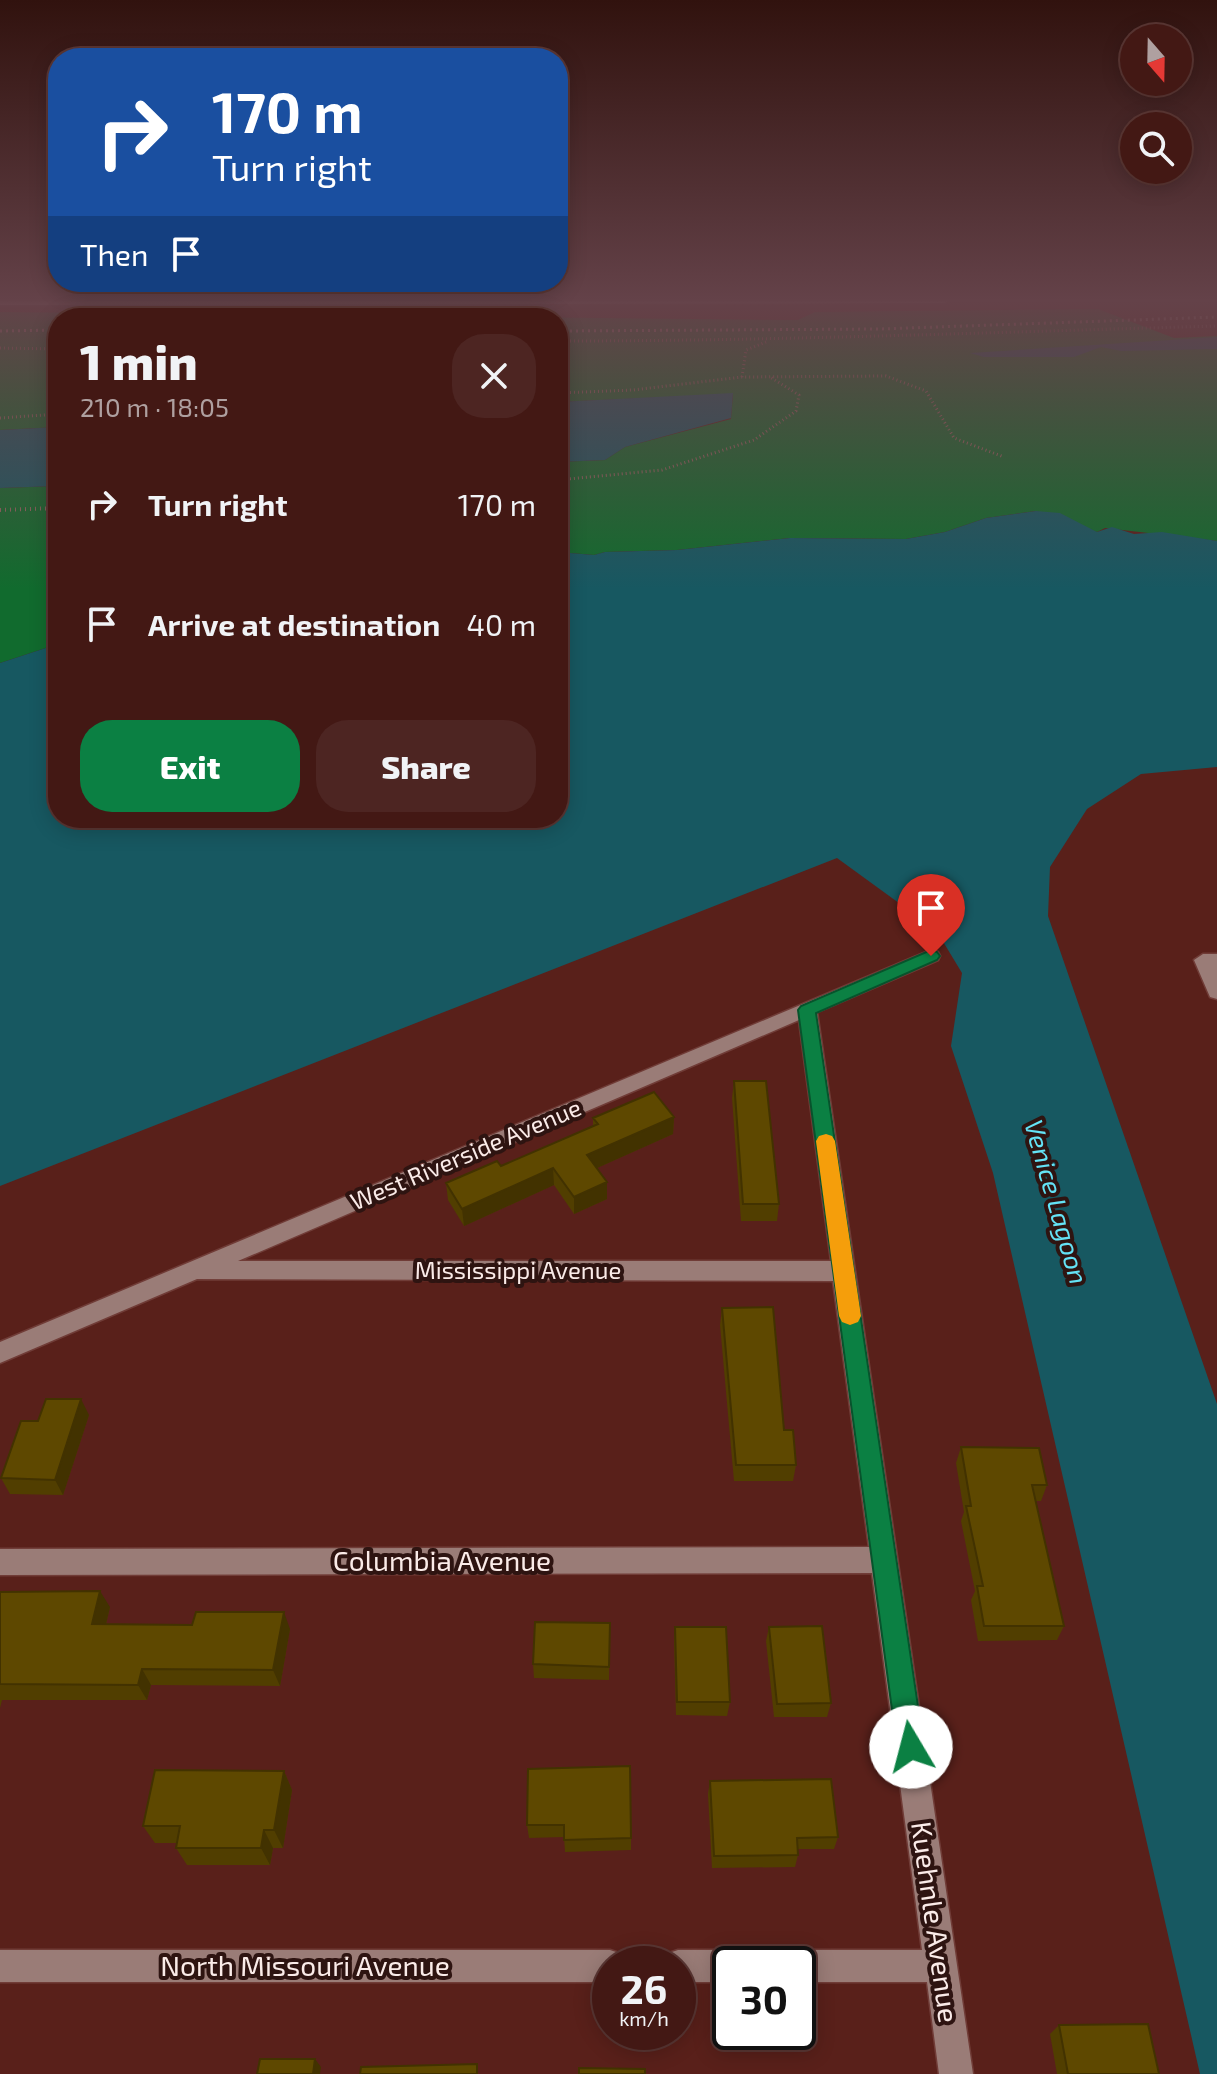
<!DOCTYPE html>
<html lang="en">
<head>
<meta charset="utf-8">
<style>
	body { margin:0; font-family:"Exo 2",sans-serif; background:#4d2522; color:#f1f3f6; height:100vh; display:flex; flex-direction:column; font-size:30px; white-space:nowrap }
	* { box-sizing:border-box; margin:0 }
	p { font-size:26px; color:#afa0a0 }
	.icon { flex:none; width:44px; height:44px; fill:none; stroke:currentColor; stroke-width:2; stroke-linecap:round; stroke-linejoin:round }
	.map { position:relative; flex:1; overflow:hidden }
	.sheet { position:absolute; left:48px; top:308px; width:520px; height:520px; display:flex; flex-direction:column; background:#431814; border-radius:32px; box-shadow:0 4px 20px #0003,0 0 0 2px #5b3734 }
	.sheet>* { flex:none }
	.hud { position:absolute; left:48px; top:48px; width:520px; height:244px; border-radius:32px; box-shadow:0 4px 20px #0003,0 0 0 2px #5b3734; background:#1a4fa0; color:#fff; overflow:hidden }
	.needle { width:52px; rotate:160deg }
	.buttons { position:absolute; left:1120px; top:24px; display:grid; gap:16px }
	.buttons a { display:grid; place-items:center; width:72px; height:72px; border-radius:50%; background:#431814; box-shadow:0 4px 20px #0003,0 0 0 2px #5b3734; font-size:40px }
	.speed { position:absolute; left:592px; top:1946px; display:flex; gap:16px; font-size:40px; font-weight:700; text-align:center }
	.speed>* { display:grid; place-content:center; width:104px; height:104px; border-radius:50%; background:#431814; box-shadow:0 4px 20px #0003,0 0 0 2px #5b3734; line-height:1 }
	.speed small { font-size:20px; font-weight:400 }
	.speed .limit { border:4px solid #111; border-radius:12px; background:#fff; color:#111 }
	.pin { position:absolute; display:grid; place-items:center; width:68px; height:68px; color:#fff; margin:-82px -34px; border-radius:50% 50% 50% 0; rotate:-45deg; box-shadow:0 0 8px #0007 }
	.pin .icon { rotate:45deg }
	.me { position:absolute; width:88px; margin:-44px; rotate:352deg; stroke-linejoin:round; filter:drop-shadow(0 0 6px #0008) }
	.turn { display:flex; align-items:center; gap:28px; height:168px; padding:0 32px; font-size:36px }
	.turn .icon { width:104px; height:104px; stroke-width:2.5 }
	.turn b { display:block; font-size:56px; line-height:68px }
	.then { display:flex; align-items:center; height:76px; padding:0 32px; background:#0003; gap:16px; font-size:30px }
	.round { display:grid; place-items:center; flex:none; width:84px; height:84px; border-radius:32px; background:#4d2522 }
	.head { display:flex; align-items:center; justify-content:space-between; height:136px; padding:0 32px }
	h1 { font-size:48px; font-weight:800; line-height:60px }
	.cta { display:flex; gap:16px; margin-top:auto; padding:16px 32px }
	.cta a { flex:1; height:92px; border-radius:32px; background:#0b8043; color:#fff; font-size:32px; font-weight:800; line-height:92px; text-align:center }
	.cta a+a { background:#4d2522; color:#f1f3f6 }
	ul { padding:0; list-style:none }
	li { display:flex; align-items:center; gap:24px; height:120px; padding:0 32px }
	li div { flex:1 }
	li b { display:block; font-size:30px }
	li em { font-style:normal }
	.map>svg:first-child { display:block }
</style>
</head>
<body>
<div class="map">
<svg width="1217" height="2074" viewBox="0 0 1217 2074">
	<rect width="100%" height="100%" fill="#59201a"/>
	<path fill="#116b2e" d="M1098,309L1174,338L1217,336V541L1105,528L1097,532L1036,511L986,518L945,532L906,539L790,538L677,550L605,552L594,555L558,552V462L605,460L625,447L731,419L733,394L558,402V318H58V427L0,430V312L798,320L815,312Z
		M58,486V644L0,663V488Z"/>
	<path fill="#175861" d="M1217,337V349L1121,351L1101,347L1074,357H984L970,353Z
		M733,393L731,418L625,447L605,460L558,462V402Z
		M58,427V486L0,488V430Z
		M1036,511L1060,513L1097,532L1112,527L1134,534L1162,532L1217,541V767L1141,774L1087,809L1050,867L1048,916L1217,1404V2074H1200L993,1173L951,1046L962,973L936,930L837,858L0,1186V663L58,644V818H558V552L594,555L605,552L677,550L790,538L906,539L945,532L986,518Z"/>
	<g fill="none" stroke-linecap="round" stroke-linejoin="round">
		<defs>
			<path id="minor" d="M931,950L938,952L940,956L938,960L817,1012L973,2074H939L927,1982H798V1964H782L786,1954L798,1950H922L872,1573L0,1575V1549L869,1547L833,1281L197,1279L0,1363V1342ZM799,1020L831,1261H238Z
				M1203,954H1217V999L1210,997L1194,960Z
				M0,1950H610L622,1954L626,1964H610V1982H0Z
				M678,1950H730L742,1954L746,1964H730V1982H678V1964H662L666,1954Z"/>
			<path id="highway" d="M0,299H951L945,303L0,305Z"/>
		</defs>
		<use href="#minor" stroke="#703c37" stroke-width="3"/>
		<use href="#highway" stroke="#703c37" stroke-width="3"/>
		<path stroke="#906560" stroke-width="3" stroke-dasharray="1 3" stroke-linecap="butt" d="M558,341C778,341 997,332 1217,326
			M0,348L58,349
			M742,377L746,350L766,342
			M558,393L633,390L742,377L886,376L926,391L954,438L1004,457
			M0,418L58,414
			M558,480L662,470L754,440L796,411L799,395L770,377"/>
		<path stroke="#906560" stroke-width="4" stroke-dasharray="1 4" stroke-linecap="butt" d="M0,510L58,508"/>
		<use href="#minor" fill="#9a7c77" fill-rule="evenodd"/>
		<use href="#highway" fill="#feeeec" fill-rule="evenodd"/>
		<path stroke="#af8c88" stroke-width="3" stroke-dasharray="2 4" stroke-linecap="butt" d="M0,331L58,330
			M558,331L880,329L1217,317"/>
	</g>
	<path fill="#513e00" d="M734,1081L779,1204L777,1221H741L732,1098Z
		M674,1117L673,1134L597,1168L607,1182V1199L574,1214L554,1185L464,1226L448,1200L446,1183L501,1166L593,1127V1118Z
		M722,1308L784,1430L796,1465L793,1481H734L720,1325Z
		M89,1415L63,1495L10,1494L1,1478L38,1421Z
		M961,1447L1047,1485L1041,1501H1036L1064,1626L1057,1640L978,1641L971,1600L975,1591L961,1521L964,1512L956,1463Z
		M0,1592L110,1607L106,1624L290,1629L280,1686L151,1685L147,1700H2L0,1708Z
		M610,1623L609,1680L534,1678L533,1664Z
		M675,1627L730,1702L727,1716L676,1715L674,1641Z
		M769,1627L831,1703L827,1717H774L766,1641Z
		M528,1769L631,1838V1850L565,1852L564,1837L529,1838L527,1825Z
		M284,1771L292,1790L283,1848H273L270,1865H187L176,1848L177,1843H155L143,1826Z
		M710,1781L838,1837L834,1849H798V1855L795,1867L712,1868L708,1794Z
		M1059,2025L1159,2074H1057L1050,2034Z"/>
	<path fill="#423200" d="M674,1117L673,1134L588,1172L587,1155Z
		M553,1168L554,1185L464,1226L462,1209Z
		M607,1182V1199L574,1214V1197Z
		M81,1399L89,1415L63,1495L55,1480Z
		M100,1591L110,1607L102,1641L92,1624Z
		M284,1612L290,1629L280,1686L273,1670Z
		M142,1669L151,1685L147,1700L138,1685Z
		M284,1771L292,1790L283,1848L274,1830Z
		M264,1830L273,1848L270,1865L261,1848Z
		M315,2059L321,2067L320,2074H313Z"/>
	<path fill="#5e4800" stroke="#423200" stroke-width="2" d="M734,1081H766L779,1204H743Z
		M654,1092L674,1117L587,1155L607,1182L574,1197L553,1168L462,1209L446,1183L497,1161L501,1166L598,1124L593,1118Z
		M773,1307L784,1430H793L796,1465H736L722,1308Z
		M46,1399H81L55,1480L1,1478L21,1421H38Z
		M961,1447L1039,1448L1047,1485H1032L1064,1626H984L977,1586H983L966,1506H971Z
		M100,1591L92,1624L192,1625L196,1612H284L273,1670L142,1669L138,1685L0,1684V1592Z
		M535,1622L610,1623L609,1667L533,1664Z
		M822,1626L831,1703L777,1704L769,1627Z
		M675,1627H726L730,1702H677Z
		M630,1766L631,1838L564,1840V1825H527L528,1769Z
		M155,1770L284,1771L274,1830H264L261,1848H176L180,1826H143Z
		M831,1779L838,1837L797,1838L798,1855L714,1856L710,1781Z
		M1148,2024L1159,2074H1068L1059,2025Z
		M260,2059H315L313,2074H257Z
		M477,2064V2074H360L361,2067Z
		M579,2068L645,2069V2074H579Z"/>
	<linearGradient id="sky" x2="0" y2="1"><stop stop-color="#31120e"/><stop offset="0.51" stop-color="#644249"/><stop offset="1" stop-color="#644249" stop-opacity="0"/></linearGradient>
	<rect width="1217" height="589" fill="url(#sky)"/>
	<path fill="#0b8043" stroke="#07532c" stroke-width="2" d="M931,950L937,952L940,956L937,960L816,1013L924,1747L920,1757L911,1761L901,1757L897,1747L798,1010L801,1006Z"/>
	<path fill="#f59e0b" d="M826,1134L832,1136L835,1141L861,1316L858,1322L850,1325L842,1322L839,1316L816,1141L819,1136Z"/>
	<g text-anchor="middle" stroke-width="8" stroke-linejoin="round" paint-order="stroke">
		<g font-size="24" fill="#faebe8" stroke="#2e1411">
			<text transform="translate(466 1155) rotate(-23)" y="8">West Riverside Avenue</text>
			<text x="518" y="1279">Mississippi Avenue</text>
		</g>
		<g font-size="26" font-style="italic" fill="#64e3f6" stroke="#2e1411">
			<text transform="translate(1056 1202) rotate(74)" y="9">Venice Lagoon</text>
		</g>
		<g font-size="28" fill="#faebe8" stroke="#2e1411">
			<text x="442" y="1571">Columbia Avenue</text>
			<text transform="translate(935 1922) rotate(82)" y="10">Kuehnle Avenue</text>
			<text x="305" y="1976">North Missouri Avenue</text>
		</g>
	</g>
</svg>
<div class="buttons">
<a><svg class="needle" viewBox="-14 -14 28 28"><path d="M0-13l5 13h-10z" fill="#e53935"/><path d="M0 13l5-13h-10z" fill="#afa0a0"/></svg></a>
<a><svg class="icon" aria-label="search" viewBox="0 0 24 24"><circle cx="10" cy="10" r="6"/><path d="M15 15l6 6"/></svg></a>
</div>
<div class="speed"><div>26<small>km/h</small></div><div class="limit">30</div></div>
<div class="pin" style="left:931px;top:956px;background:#d93025"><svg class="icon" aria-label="arrive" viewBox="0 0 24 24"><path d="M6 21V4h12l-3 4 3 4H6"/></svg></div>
<svg class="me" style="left:911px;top:1747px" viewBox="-20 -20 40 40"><circle r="19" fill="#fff"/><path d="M0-13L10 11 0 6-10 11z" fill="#0b8043"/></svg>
<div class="hud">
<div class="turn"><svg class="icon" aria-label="right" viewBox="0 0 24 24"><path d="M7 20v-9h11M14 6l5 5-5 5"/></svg><div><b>170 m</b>Turn right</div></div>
<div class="then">Then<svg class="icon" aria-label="arrive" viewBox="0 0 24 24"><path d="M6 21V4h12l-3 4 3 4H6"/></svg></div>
</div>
<section class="sheet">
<div class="head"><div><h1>1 min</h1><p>210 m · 18:05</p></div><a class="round"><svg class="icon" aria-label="close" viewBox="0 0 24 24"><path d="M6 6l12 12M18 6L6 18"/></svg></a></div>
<ul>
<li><svg class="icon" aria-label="right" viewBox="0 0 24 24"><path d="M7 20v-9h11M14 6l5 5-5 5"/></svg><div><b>Turn right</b></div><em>170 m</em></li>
<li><svg class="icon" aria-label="arrive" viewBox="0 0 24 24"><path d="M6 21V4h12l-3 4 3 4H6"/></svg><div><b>Arrive at destination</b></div><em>40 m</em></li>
</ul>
<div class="cta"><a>Exit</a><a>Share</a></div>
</section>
</div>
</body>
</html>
